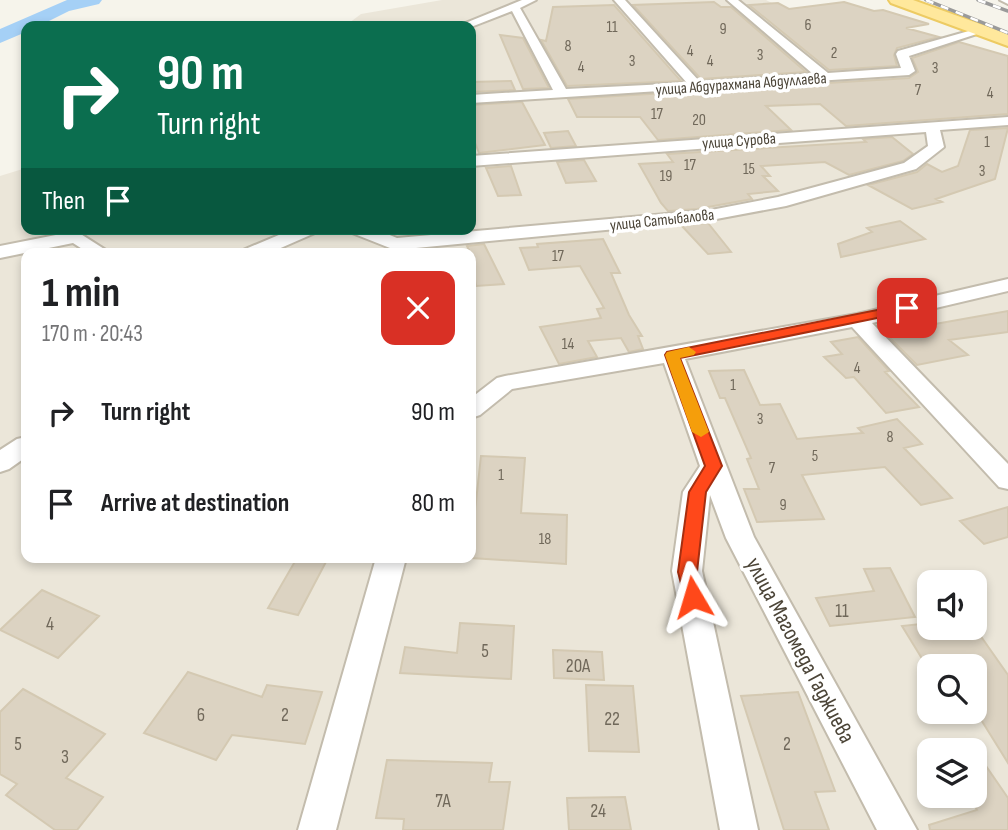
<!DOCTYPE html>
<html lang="en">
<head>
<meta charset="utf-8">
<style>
	body { margin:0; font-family:"Sofia Sans Condensed",sans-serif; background:#f2f2f2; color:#202124; height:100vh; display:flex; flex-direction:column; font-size:26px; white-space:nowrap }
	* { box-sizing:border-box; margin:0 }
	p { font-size:23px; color:#757577 }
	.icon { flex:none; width:38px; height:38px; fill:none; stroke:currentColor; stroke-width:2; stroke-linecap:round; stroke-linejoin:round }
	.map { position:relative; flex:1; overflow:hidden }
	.side { position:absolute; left:21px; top:248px; width:455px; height:315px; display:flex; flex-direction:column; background:#fff; border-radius:14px; box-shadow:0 4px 10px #0003 }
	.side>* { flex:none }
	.banner { position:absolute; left:21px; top:21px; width:455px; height:214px; border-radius:14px; box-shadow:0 4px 10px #0003; background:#0b6e4f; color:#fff; overflow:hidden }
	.fabs { position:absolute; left:917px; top:570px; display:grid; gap:14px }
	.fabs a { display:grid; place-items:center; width:70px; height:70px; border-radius:14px; background:#fff; box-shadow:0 4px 10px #0003; font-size:35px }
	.pin { position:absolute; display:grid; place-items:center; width:60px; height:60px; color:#fff; margin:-30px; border-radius:14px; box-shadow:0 4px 10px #0006 }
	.me { position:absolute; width:77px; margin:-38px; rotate:353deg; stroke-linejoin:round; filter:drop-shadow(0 0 5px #0008) }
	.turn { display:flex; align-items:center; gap:24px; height:147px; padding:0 21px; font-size:32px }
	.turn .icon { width:91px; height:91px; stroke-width:2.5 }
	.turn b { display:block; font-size:49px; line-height:60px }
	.then { display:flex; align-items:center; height:66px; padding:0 21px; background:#0003; gap:14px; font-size:26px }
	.round { display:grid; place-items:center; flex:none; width:74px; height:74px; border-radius:14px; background:#f2f2f2 }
	.overview { display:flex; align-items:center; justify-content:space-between; height:119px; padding:0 21px }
	h1 { font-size:42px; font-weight:700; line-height:52px }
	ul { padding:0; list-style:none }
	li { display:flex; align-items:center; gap:21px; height:91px; padding:0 21px }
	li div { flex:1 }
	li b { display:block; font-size:26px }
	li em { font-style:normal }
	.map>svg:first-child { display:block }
</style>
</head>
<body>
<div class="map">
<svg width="1008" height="830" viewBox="0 0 1008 830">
	<rect width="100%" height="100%" fill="#f6f4eb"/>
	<path fill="#ebe6d9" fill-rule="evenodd" d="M442,0H766L823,29L1008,102V830H0V176L26,168V229H471V26H345L361,14ZM26,254H471V558H26ZM929,583H975V628H929ZM929,667H975V712H929ZM929,751H975V796H929Z"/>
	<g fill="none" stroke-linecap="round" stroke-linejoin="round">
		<path fill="#a5d0f6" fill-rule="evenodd" d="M67,0H102L99,4L69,11L39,26H26V32L0,43V29Z"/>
	</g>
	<path fill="#dcd3c2" stroke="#d4c9b2" stroke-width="2" d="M714,2L721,7H731L806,72L701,79L633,5Z
		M844,2L874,11L883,10L929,24L906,28L939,37L897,48L894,55L897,66L829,70L749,5L778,3L789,9Z
		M614,5L681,81L567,86L541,40L546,41L553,7Z
		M500,35L523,38L549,88L523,89Z
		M959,42L1008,56V114L846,126L820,104L766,106L791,130L658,140L640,117H577L568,99L909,78L918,72L912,58Z
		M511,81L515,90L471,92V82Z
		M522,102L545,145L479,153L471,132V105Z
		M1008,128L995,179L936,199L942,202L912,209L868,185L917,172L927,164L942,172L958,166L970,130Z
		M568,131L576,146L551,148L544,133Z
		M892,137L913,154L903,161L849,175L825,162L761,166L770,176H763L778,191L748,194L752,199L697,209L668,211L661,203L639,164L673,162L667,154L866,142L863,139Z
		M584,160L596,181L566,183L557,162Z
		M511,166L521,195L498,196L486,168Z
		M900,221L925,239L841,257L838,244L872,232L867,228Z
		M708,223L731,252L708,254L681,225Z
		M603,239L620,273H611L629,315L642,336H638L643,349L629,352L621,338L588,341L597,357L559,364L540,327L601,318L597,309L604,308L580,266L529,270L520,248L538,247L537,244Z
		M484,244L504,284L476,286L471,254L467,246Z
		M1008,311V332L949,340L968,355L917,365L885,333Z
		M858,337L889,371L885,372L919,407L886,413L854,377L846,378L824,357L842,354L831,342Z
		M744,370L760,405L780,404L797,439L863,433L858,428L897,419L922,444L904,448L952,498L921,505L885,467L802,475L824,519L757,522L744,489H759L747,459L751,458L725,398H720L709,371Z
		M481,456L525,458L521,513L567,515L566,564L471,558V520H474Z
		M1008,507V537L984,544L960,521Z
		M297,558H328L298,615L268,608Z
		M890,568L915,617L830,626L816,598L874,591L864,569Z
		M42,590L99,616L58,658L0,630Z
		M460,623L514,626L511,679L400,673L405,647L457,653Z
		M929,623V628H975L1008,675V763L975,710V667H929V670L902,626Z
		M553,650L602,652L604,680L554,678Z
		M188,672L262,697L267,685L322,692L305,744L232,735L216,760L144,733Z
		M586,685L633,686L639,752L589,751Z
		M23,689L105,734L66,778L103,797L77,830H55L6,795L17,784L0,774V712Z
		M798,692L835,791L815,792L829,830H784L741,696Z
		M975,750L1008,798V830H930L929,825L977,810L975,806Z
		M387,760L492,763L489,782H510L503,830H403L404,819L376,818Z
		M625,797L631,830H569L567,798Z"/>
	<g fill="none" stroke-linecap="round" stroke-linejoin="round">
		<defs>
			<path id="minor" d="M522,0H536L520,8L566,89L687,83L614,0H625L700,82L813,74L727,0H738L828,73L901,68L896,54L898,51L983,27L989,30L909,56L915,71L909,75L471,103V95L553,90L512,11L471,27L458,26Z
				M1000,0H1008V4Z
				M1008,117V125L940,130L944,147L916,169L786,206L711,220L395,250L352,233L349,229H375L397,238L711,210L778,197L904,163L928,146L926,132L471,166V156Z
				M293,229H318L315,233L267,254H241L243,250Z
				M76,231L112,254H90L73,243L0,258V246Z
				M1008,279V291L872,323L1008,464V489L999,487L852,327L685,359L754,537L917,830H877L726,538L710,495L702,571L758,830H720L672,571L683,492L700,466L664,363L512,389L480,415L471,418V398L497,378L505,376L857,314Z
				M26,437V457L9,469L0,472V450L17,439Z
				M376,558H406L336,830H298Z"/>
			<path id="primary" d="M889,0H913L1008,34V46L891,3Z"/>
		</defs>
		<use href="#minor" stroke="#c3bcad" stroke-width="4"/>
		<use href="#primary" stroke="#edcb63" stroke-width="4"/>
		<use href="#minor" fill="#fff" fill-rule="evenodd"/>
		<use href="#primary" fill="#ffe89c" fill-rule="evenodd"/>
		<defs>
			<path id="rail" d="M926,0L1008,33
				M978,0L1008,11"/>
		</defs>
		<use href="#rail" stroke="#9a9a9a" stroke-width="3.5"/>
		<use href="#rail" stroke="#fff" stroke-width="2.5" stroke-dasharray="8" stroke-linecap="butt"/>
	</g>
	<path fill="#ff481a" stroke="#a62f11" stroke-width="2" d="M907,304L912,305V311L680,358L722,466L706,492L697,572L703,597L700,603L693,605L686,603L678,572L689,492L705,466L665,355L667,352Z"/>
	<path fill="#f59e0b" d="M689,347L696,352L694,355L680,358L709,432L701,437L692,432L665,355L667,352Z"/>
	<g text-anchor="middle" stroke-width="7" stroke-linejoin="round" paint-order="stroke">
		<g font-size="16" fill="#70685a">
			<text x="808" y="30">6</text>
			<text x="612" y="32">11</text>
			<text x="723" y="34">9</text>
			<text x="568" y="51">8</text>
			<text x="690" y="56">4</text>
			<text x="834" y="58">2</text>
			<text x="760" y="60">3</text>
			<text x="632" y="66">3</text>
			<text x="710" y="66">4</text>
			<text x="581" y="72">4</text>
			<text x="935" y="73">3</text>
			<text x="918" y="95">7</text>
			<text x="990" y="98">4</text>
			<text x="657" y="119">17</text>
			<text x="699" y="125">20</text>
			<text x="987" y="147">1</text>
			<text x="690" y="170">17</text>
			<text x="749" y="174">15</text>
			<text x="982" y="176">3</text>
			<text x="666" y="181">19</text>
			<text x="558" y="261">17</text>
			<text x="568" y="349">14</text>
			<text x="857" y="373">4</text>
			<text x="733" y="390">1</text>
			<text x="760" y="424">3</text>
			<text x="890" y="442">8</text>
			<text x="815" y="461">5</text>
			<text x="772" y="473">7</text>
			<text x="501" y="480">1</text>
			<text x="783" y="510">9</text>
			<text x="545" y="544">18</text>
		</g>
		<g font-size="16" fill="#4c4538" stroke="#fff">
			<text transform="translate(741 83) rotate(-4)" y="6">улица Абдурахмана Абдуллаева</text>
			<text transform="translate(739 140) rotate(-4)" y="6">улица Сурова</text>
			<text transform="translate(662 219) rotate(-6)" y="6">улица Сатыбалова</text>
		</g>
		<g font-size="19" fill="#70685a">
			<text x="842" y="617">11</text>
			<text x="50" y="630">4</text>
			<text x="485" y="657">5</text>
			<text x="578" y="672">20А</text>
			<text x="201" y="721">6</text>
			<text x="285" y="721">2</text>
			<text x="612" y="725">22</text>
			<text x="18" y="750">5</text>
			<text x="787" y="750">2</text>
			<text x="65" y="763">3</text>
			<text x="443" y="807">7А</text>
			<text x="598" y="817">24</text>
		</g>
		<g font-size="23" fill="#4c4538" stroke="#fff">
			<text transform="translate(801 650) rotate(62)" y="8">улица Магомеда Гаджиева</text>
		</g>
	</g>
</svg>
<div class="fabs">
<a><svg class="icon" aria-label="sound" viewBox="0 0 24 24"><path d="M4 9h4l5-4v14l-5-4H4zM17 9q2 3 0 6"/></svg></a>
<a><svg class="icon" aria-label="search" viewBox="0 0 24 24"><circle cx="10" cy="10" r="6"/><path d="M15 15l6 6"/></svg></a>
<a><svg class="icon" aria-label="layers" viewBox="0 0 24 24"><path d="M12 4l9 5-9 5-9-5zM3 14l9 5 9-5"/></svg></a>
</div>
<div class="pin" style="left:907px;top:308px;background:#d93025"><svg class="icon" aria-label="arrive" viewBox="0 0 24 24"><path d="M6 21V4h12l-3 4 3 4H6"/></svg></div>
<svg class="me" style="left:693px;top:597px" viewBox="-20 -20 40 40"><path d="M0-17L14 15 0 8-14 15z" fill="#ff481a" stroke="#fff" stroke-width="4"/></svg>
<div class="banner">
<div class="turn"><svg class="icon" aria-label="right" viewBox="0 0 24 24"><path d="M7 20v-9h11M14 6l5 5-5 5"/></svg><div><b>90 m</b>Turn right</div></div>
<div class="then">Then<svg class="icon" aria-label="arrive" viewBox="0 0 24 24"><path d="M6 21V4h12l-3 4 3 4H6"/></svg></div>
</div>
<section class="side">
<div class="overview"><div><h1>1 min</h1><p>170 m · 20:43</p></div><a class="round" style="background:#d93025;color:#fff"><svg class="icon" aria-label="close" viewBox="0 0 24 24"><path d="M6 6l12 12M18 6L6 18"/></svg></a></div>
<ul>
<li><svg class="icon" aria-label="right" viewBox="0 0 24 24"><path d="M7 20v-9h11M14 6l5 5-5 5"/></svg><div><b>Turn right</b></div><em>90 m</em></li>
<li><svg class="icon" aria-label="arrive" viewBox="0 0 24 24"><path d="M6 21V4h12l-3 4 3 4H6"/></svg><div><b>Arrive at destination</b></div><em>80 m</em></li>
</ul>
</section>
</div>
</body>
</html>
